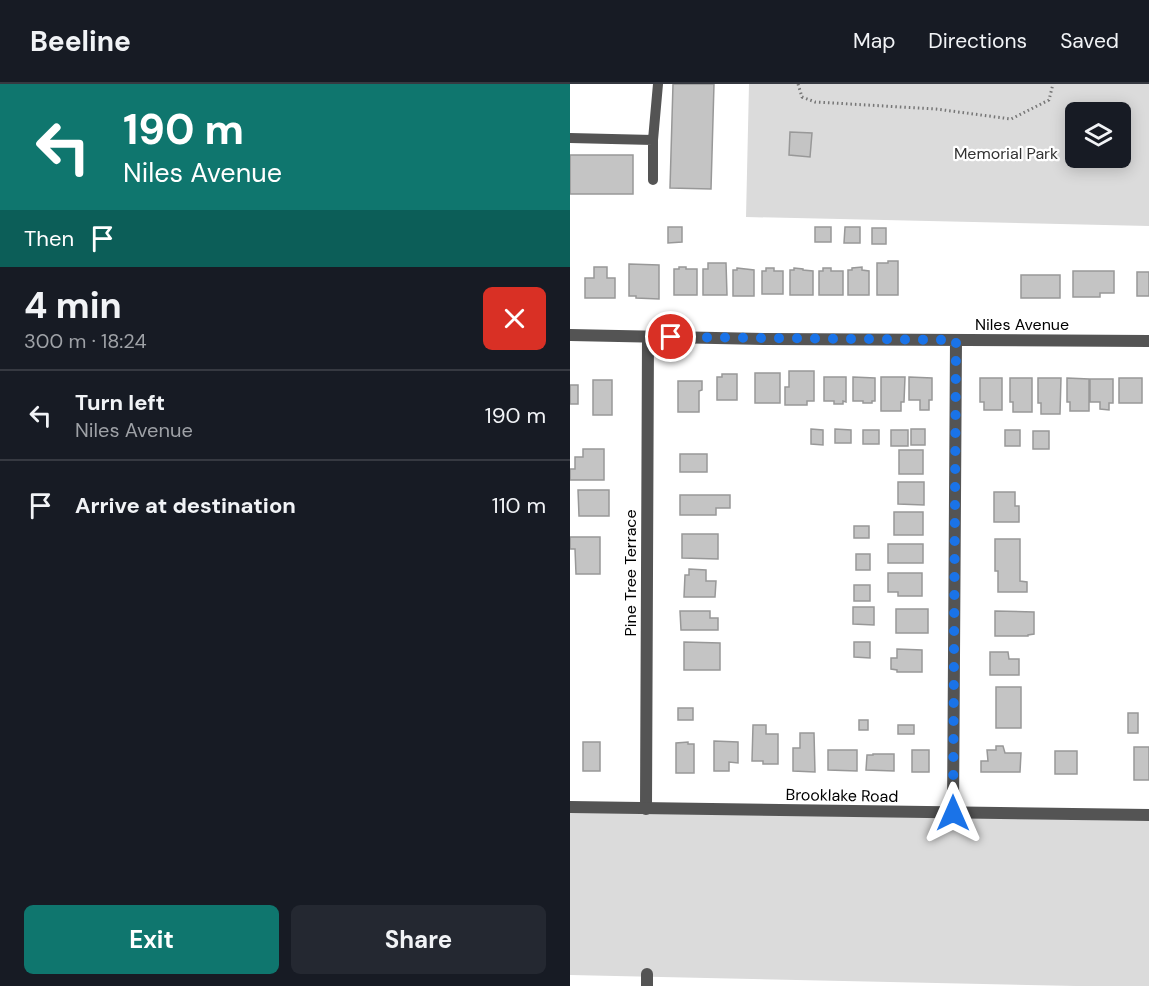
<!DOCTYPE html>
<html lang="en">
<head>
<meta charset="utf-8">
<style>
	body { margin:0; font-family:"DM Sans",sans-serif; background:#242831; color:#f1f3f6; height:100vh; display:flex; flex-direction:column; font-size:22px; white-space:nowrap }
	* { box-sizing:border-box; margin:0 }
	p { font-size:20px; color:#9ea1a6 }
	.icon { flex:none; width:33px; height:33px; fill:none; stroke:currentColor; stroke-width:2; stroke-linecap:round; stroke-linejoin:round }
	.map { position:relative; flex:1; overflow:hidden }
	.panel { display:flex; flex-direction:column; background:#171b24; width:570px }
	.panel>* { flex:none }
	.guide { background:#0f766e; color:#fff; overflow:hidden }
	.fabs { position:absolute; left:495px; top:18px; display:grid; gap:12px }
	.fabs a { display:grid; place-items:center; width:66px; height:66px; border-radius:9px; background:#171b24; box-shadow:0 3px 15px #0003; font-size:30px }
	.pin { position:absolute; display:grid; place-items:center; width:51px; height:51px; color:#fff; margin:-26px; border:3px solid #fff; border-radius:50%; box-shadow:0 2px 6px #0007 }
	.me { position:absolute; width:66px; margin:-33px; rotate:0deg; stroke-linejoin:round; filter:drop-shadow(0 0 4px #0008) }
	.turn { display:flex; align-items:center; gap:21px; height:126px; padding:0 24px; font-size:27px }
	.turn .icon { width:78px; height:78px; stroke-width:2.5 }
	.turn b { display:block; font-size:42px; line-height:51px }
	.then { display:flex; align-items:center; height:57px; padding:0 24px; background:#0003; gap:12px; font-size:22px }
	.round { display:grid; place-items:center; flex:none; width:63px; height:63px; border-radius:9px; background:#242831 }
	.head { display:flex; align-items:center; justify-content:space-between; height:102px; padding:0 24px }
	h1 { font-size:36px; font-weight:700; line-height:45px }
	.cta { display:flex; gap:12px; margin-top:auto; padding:12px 24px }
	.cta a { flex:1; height:69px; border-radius:9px; background:#0f766e; color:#fff; font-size:24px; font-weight:700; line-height:69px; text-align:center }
	.cta a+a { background:#242831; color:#f1f3f6 }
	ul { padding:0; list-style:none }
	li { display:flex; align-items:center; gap:18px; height:90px; padding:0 24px; border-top:2px solid #363941 }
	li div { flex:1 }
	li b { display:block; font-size:22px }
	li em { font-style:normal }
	header { display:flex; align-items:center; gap:36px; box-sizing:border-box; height:84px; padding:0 30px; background:#171b24; border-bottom:2px solid #363941 }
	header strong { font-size:28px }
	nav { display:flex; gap:33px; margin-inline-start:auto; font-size:21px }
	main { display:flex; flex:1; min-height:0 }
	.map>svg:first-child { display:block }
</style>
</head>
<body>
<header>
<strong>Beeline</strong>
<nav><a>Map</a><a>Directions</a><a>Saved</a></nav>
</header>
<main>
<section class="panel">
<div class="guide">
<div class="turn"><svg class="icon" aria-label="left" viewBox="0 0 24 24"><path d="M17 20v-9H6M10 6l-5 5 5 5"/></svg><div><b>190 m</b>Niles Avenue</div></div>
<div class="then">Then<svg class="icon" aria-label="arrive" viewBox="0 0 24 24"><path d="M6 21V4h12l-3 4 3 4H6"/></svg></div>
</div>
<div class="head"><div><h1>4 min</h1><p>300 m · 18:24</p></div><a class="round" style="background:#d93025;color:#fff"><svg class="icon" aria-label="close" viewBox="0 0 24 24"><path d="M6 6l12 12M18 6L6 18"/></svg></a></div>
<ul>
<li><svg class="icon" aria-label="left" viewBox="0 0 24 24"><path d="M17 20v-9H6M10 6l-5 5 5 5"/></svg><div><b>Turn left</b><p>Niles Avenue</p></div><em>190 m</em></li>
<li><svg class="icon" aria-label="arrive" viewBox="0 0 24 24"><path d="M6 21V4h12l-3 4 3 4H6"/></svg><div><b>Arrive at destination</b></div><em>110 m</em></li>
</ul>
<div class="cta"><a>Exit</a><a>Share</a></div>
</section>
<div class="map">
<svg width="579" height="902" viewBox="0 0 579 902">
	<rect width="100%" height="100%" fill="#fff"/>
	<path fill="#dbdbdb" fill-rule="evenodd" d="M179,0H579V142L176,133ZM506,28H550V74H506Z
		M0,728L579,737V902H506L0,891Z"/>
	<path fill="#c4c4c4" stroke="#989898" stroke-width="1.5" d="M103,0H144L141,105L100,104Z
		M220,48L242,49L240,73L219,71Z
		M0,71H63V110H0Z
		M98,143H112V158L98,159Z
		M245,143H261V158H245Z
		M275,143H290V159H274Z
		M302,144H316V160H302Z
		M318,177H328V211H307V179H318Z
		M138,179H156L157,211H133V185H138Z
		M59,180L89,181V215L66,214V212H59Z
		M24,183H37V194H45V214H15V194H24Z
		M109,183H116V185H127V211H104V185H109Z
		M292,183V186L299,187V211H278V186H282V184Z
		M167,184L184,186V212H163V186H167Z
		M196,184H204V187H213V210H192V187H196Z
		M224,184L233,185V186L243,187V211H220V186H224Z
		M253,184H261V187H273V211H249V187H253Z
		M503,187H544V209H530V213H503Z
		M567,188H579V212H567Z
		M451,191H490V214H451Z
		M219,287H244V317H237V321H215V303H219Z
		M185,289H210V319H185Z
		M152,290H167V316H147V293H152Z
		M254,293H276V318L273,317V320H264V317H254Z
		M283,293L305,294V317H302V319H293V317H283Z
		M311,293H335L334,318H331V327H311Z
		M339,293L362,294V316H359V326H350V316H339Z
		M410,294H432V326H414V318H410Z
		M440,294H462V328H443V318H440Z
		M468,294H491L490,330H471V319H468Z
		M497,294L519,295V327H500V318H497Z
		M549,294H572V319H549Z
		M520,295H543V319H539V326L530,325V318H520Z
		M23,296H42V331H23Z
		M108,297H132V306L129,307V328H108Z
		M0,301H8V320H0Z
		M241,345L253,346V361L241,360Z
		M265,345L281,346V359H265Z
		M341,345H355V361H341Z
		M293,346H309V360H293Z
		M321,346H338V362H321Z
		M435,346H450V362H435Z
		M463,347H479V365H463Z
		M13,365H34V396H0V385H5V373H13Z
		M329,366H353V390H329Z
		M110,370H137V388H110Z
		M328,398H354V421L328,420Z
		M8,406H39V432H9Z
		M424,408H445V422H449V438H424Z
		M110,411H160V424H146V431H110Z
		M324,428H353V451H324Z
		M284,442H299V454H284Z
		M112,450H148V475L112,474Z
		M0,453H30V490H6L5,465H0Z
		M425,455H450V497L457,498V508H428V487H425Z
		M318,460H353V479H318Z
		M286,470H300V486H286Z
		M119,485L136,486V497H146L145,513H114L115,491H119Z
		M318,489H352V512H328V508H318Z
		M284,501H300V517H284Z
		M283,523H304V541L283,540Z
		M326,525H358V549H326Z
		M110,527H140V534H148V546H111Z
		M425,527L464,528V550L458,551V552H425Z
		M114,558L150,559V586H114Z
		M284,558H300V574L284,573Z
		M327,565L352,566V588H327V586L321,585V574H327Z
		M420,568H438L439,575H449V591H420Z
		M426,603H451V644H426Z
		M108,624H123V636H108Z
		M558,629H568V649H558Z
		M289,636H298V646H289Z
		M183,641H196V650H208V680H193V677H182Z
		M328,641H344V650H328Z
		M230,649H244L245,688L223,687V664H230Z
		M144,657L168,658V679L159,678V687H144Z
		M13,658H30V687H13Z
		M118,658V660H124V689H106V659Z
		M426,662H433L435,669H451L450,688H411V677H418L417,666H426Z
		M564,663H579V696H564Z
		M258,666H287V687L258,686Z
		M342,666H359V688H342Z
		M485,667H507V690H485Z
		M303,670H324V687L296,686L297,671H303Z"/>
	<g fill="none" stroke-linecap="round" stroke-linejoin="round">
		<path stroke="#767676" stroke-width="3" stroke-dasharray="1.5 3" stroke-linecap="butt" d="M228,0L232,13L245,18L366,25L441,35L479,16L483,0"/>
		<path stroke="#545454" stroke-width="10" d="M0,54L83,56
			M83,96V56L88,0"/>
		<path stroke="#545454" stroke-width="12" d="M0,251L197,255L579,257
			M76,725L78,253
			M383,729L386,256
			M77,890V902"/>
		<path stroke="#545454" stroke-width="12" d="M0,723L579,731"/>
	</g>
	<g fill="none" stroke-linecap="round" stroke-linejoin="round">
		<path stroke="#1a73e8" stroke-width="10" stroke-dasharray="0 18" d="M101,253L386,256L383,729"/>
	</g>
	<g text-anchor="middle" stroke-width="4.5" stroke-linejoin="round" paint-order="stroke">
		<g font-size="16" fill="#323232" stroke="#fff">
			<text x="436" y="75">Memorial Park</text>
		</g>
		<g font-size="16" fill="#000" stroke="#fff">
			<text x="452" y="246">Niles Avenue</text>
			<text transform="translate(60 489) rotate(-90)" y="6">Pine Tree Terrace</text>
			<text transform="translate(272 711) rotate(1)" y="6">Brooklake Road</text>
		</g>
	</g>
</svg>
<div class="fabs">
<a><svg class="icon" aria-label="layers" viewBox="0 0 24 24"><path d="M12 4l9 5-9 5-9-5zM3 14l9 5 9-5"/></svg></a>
</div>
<div class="pin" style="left:101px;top:253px;background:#d93025"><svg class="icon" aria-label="arrive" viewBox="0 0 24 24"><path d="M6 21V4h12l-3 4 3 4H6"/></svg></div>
<svg class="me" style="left:383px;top:729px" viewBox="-20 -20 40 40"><path d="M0-17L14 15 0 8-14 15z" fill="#1a73e8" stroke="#fff" stroke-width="4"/></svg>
</div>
</main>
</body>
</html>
